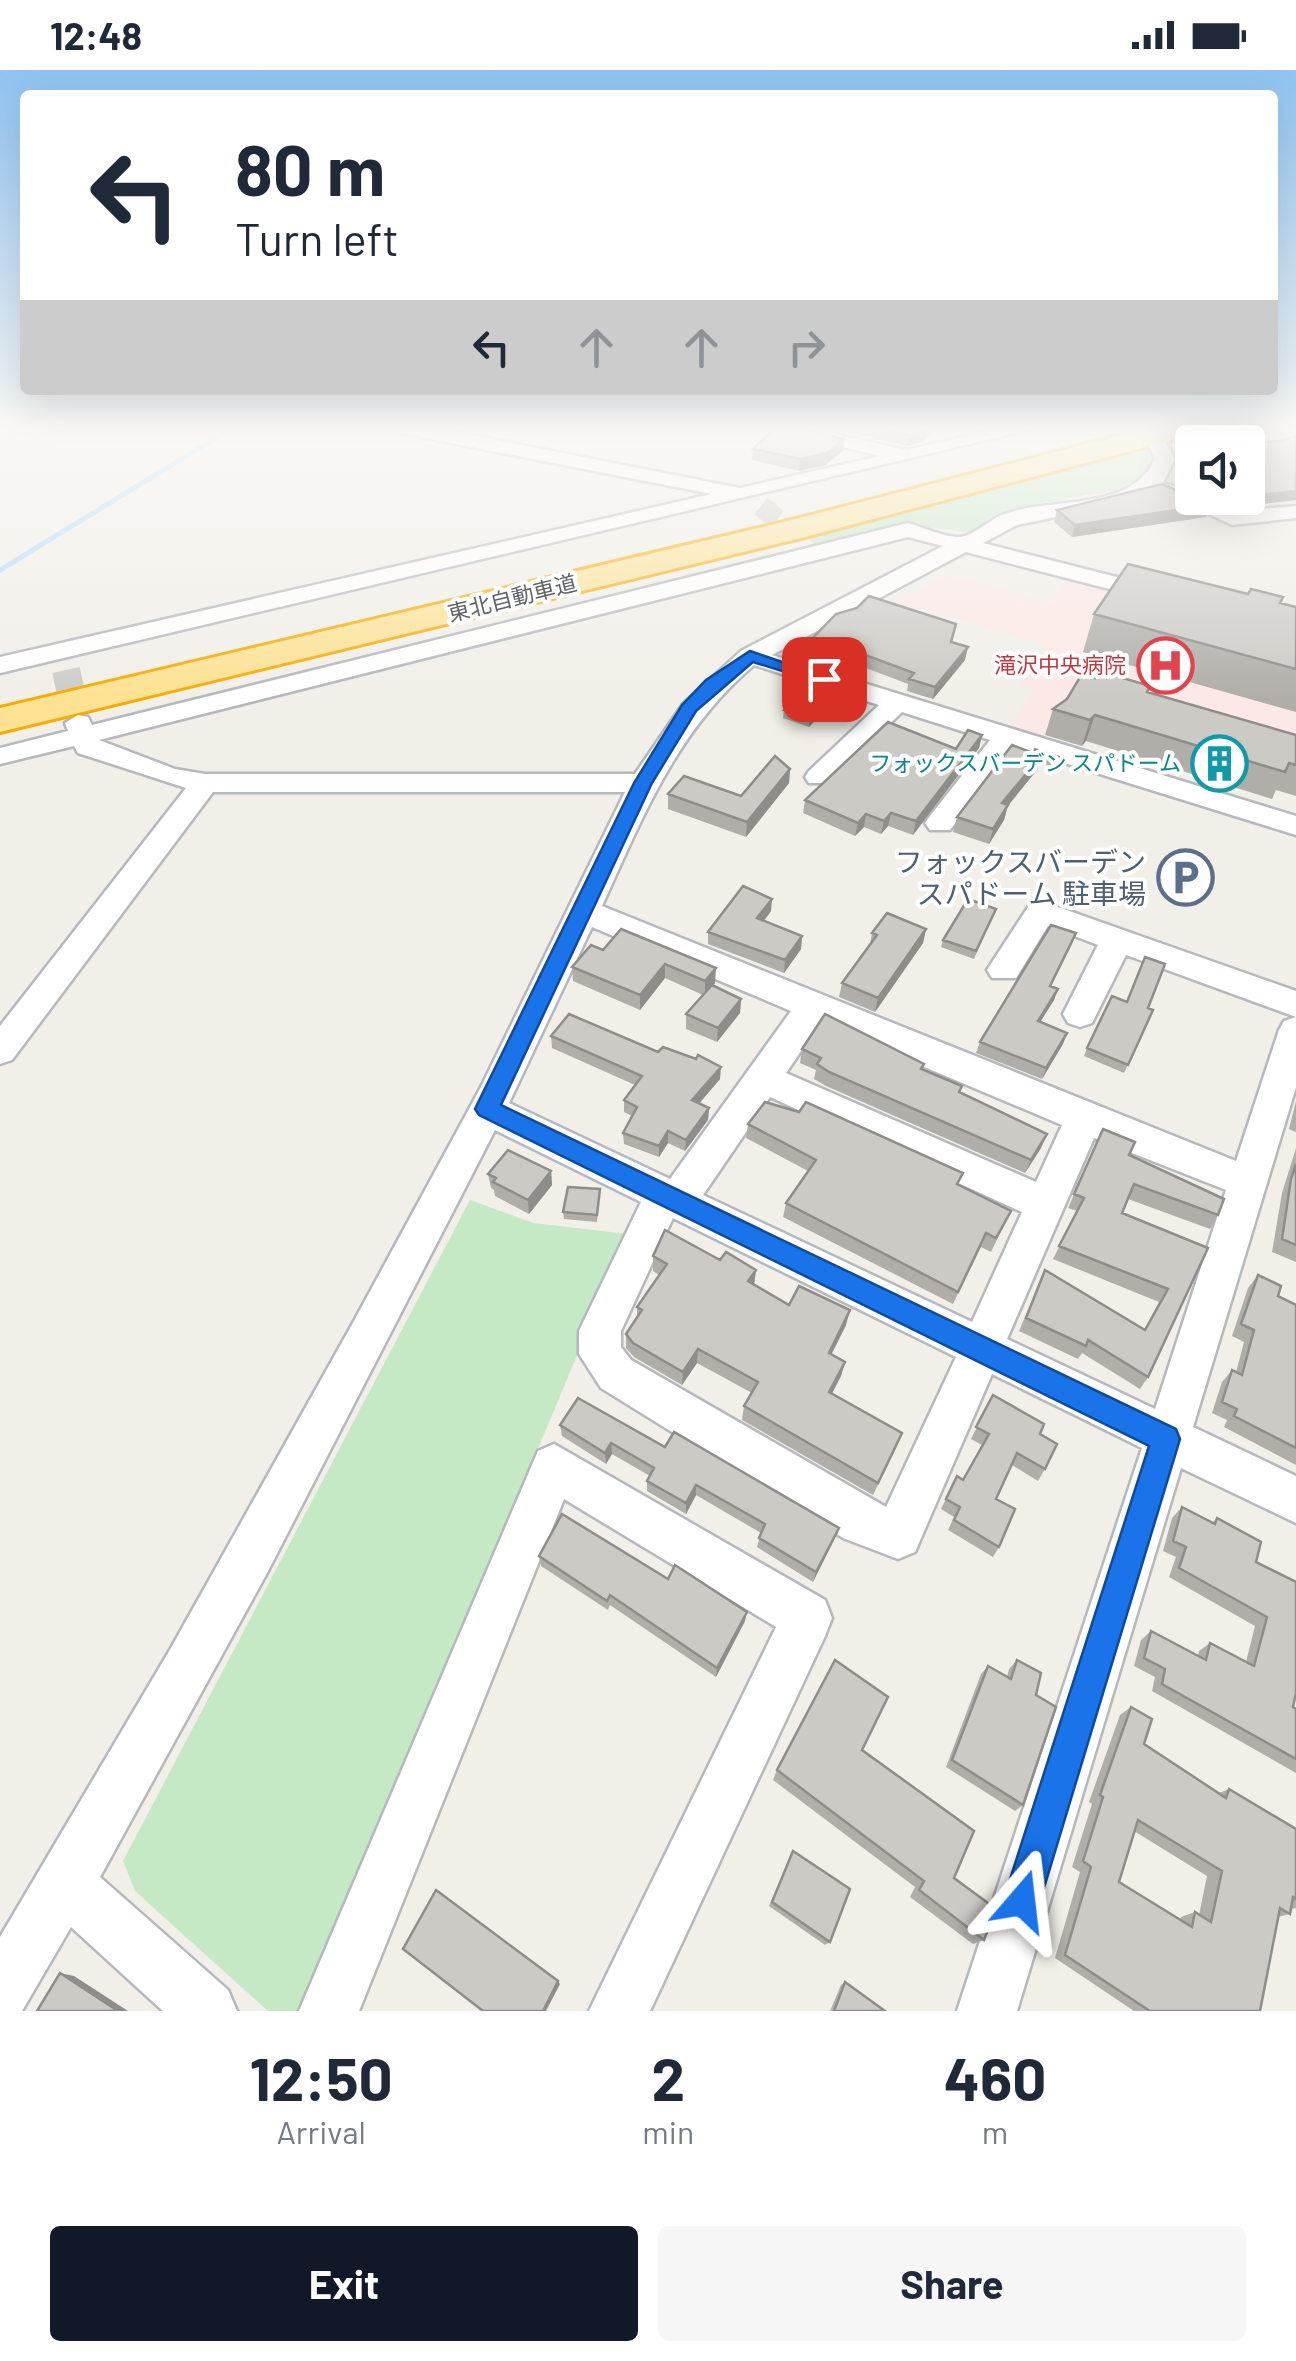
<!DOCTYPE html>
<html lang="en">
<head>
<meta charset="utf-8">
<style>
	body { margin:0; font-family:Barlow,"Noto Sans JP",sans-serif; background:#f6f6f7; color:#1f2937; height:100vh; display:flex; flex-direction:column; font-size:38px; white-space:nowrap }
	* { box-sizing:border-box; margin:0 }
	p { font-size:32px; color:#747a83 }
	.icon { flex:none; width:55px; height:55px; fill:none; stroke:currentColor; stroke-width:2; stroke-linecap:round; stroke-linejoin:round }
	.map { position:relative; height:1941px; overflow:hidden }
	.panel { display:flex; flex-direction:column; background:#fff; flex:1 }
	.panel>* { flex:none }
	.hud { position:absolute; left:20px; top:20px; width:1258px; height:305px; border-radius:10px; box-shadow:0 10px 40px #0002; background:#fff; color:#1f2937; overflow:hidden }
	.buttons { position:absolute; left:1175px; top:355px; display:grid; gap:20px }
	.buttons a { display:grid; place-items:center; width:90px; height:90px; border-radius:10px; background:#fff; box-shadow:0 10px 40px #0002; font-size:50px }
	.pin { position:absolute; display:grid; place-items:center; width:85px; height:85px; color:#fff; margin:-42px; border-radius:20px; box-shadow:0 5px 15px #0006 }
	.me { position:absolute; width:110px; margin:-55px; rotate:17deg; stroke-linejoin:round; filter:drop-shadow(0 0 8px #0008) }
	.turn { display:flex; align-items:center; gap:35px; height:210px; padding:0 50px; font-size:45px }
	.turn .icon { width:130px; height:130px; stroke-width:2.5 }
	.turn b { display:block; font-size:70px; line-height:85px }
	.lanes { display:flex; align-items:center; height:95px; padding:0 50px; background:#0003; justify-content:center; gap:50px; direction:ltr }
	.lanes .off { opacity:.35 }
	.eta { display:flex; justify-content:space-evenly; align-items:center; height:170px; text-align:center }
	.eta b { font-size:60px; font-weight:700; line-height:70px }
	.primary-button { display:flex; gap:20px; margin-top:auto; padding:20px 50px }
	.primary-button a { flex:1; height:115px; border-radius:10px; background:#111827; color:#fff; font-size:40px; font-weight:700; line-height:115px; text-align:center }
	.primary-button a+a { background:#f6f6f7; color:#1f2937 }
	.status { display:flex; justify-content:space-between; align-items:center; height:70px; padding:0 50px; background:#fff; direction:ltr }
	.status svg { height:28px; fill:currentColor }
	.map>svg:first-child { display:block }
</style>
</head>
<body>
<div class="status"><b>12:48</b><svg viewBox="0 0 49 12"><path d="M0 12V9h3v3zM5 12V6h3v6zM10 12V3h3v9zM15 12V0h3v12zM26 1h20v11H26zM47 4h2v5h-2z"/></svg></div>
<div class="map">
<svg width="1296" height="1941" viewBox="0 0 1296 1941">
	<rect width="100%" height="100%" fill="#f1efe8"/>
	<path fill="#fce8e6" d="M947,505L1051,533L1066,509L1296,569V684L1075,616L1040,668L1009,658L1035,620L1020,615L1048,575L895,531Z"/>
	<path fill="#c5e8c5" d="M1244,355L1296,357L1232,372H1192V379L1179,371Z
		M1146,379L1153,391L1141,407L1116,420L1019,437L968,462L904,455L818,477L804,466Z
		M470,1130L533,1153L628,1164L302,1941H268L135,1821L123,1791Z"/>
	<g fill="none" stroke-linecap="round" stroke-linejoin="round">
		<path stroke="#aadaff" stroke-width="5" d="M0,500L237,355"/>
		<path stroke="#ccccc8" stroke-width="21" stroke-dasharray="21 11" stroke-linecap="butt" d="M761,436L796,465"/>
		<path stroke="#ccccc8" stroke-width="28" stroke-dasharray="28 14" stroke-linecap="butt" d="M66,600L75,642"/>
		<defs>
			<path id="minor" d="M380,355H421L740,418L880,386L755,355H793L907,380L1014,355H1050L0,603V587L712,424L390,361Z
				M1296,356V368L1248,380V372H1239Z
				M1158,369L1165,371L1175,389L1163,413L1192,421V428H1206L1235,441L1296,436V448L1232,455L1162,422L1159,417L1133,431L1017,455L983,473L1168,520V530L1160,532L966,482L772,585L1296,746V765L1013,677L950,760H930L925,753L930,746L990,670L902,642L829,713H809L805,707L809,701L879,635L754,595C677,660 643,746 602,836L1236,1091L1279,960L1284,951L1296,947V1017L1193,1357L1296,1406V1453L1181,1398L1017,1941H957L1142,1378L992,1304L915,1482L898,1489L843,1468L601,1318L579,1284V1261L641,1132L495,1060L267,1503L100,1807L228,1920L237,1941H163L71,1857L22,1941H0V1867L171,1578L354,1251L481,1017L625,722H213L12,990L0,994V956L186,718L78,683L74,676L0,694V678L68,661L65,653L78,645L88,647L92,655L908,453C922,457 946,468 961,467C974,465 989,450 1002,445C1049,426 1131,443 1155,389L1148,375ZM908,467L943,476L741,581L683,634L635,704H205L175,699L99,670ZM592,857L791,941L670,1109L509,1033ZM820,953L1062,1055L1036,1112L786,1003ZM770,1027L1022,1142L972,1252L703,1125ZM1094,1068L1226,1120L1155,1339L1007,1269ZM673,1148L956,1287L886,1437L631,1290L621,1277V1261Z
				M1041,831L1296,921V947L1126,885L1092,953L1080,957L1068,953L1063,944L1098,875L1048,856L1016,908H992L987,900L1030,834Z
				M554,1374L825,1530L832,1548L825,1566L650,1941H589L776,1557L564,1429L359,1941H299L538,1381Z"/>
			<path id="highway" d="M1161,355H1210L1206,361L805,467L0,662V638L788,451Z"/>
		</defs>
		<use href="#minor" stroke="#b5b8bc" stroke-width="5"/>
		<use href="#highway" stroke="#f9ab00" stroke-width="6"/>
		<use href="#minor" fill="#fff" fill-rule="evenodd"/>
		<use href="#highway" fill="#fde293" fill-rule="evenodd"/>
	</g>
	<path fill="#afaea9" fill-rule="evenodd" d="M811,355H939L923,372L907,376Z
		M1296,366V430L1236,437L1206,428H1248V373L1279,371Z
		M844,369L843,381L825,395L799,401L752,390L753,379Z
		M1192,394V421L1180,407L1183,397Z
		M1057,440L1206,447L1072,467L1054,452Z
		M1248,524L1296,537V642L1083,582L1094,544Z
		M810,571L952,572L965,590L933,629L907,621L908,614L858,595L850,602L816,591L817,587L809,583Z
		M1095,608L1150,616L1148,622L1296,665V726L1276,720L1272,729L1086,671L1082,676L1045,665L1053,639Z
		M829,636L809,657L783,648L784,640Z
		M982,665L979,678L913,765L888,756L881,764L864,757L855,766L803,743L805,730L956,679Z
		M1034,679L1065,689L1062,696L1058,701L1040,691L1037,700L1008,735L1004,750L989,774L953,762L957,747L1033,683Z
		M790,699L789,713L746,767L668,739V724L741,726Z
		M996,839L974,889L941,877L943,870Z
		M771,841L764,851L802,866L801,879L784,903L708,874V862Z
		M621,859L715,913L712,916L741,929L740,943L717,972L686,959V944L703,925L665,908L640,940L573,911L572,897L603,880Z
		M926,859L923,873L875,942L839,927L842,913L870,874L872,863Z
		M1072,874L1051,916L1058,919L1054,930L1040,952L1063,974L1042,1009L976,983L980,972Z
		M1127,932L1153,940L1124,1003L1084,986L1087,978Z
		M551,966L720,1009L699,1033L709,1038L708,1050L685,1081L668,1073L659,1087L624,1074L623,1063L632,1046L624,1042V1030L635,1015L552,978Z
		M802,979L924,994L923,1000L962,1016L960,1023L1041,1078L1025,1103L826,1016L814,1009L816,1000L800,993Z
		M1296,1031V1062L1289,1059Z
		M748,1054L963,1103L958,1115L1011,1141L991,1182L981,1177L953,1234L783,1147L786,1133L808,1101L746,1068Z
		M1103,1059L1129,1085L1218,1145L1210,1159L1128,1129L1122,1143L1208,1178L1148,1307L1140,1319L1082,1283L1078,1289L1019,1261L1045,1200L1144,1260L1159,1232L1053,1189L1077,1141L1068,1138Z
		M1296,1078V1192L1272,1182L1282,1123Z
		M551,1101L552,1115L529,1144L495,1126L494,1120L491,1118L488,1104Z
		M600,1119L597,1152L564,1149L563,1142Z
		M653,1186L720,1190L756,1200L754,1214L789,1235L846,1255L831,1285L845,1292L841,1306L832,1323L897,1376L873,1425L742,1350L744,1336L752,1323L697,1293L682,1315L634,1287L626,1278V1264L637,1247V1237L659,1205L653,1201Z
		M1258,1205L1278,1226L1296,1235V1395L1224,1357L1227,1350L1212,1343L1222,1312L1232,1300L1236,1302L1244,1272L1232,1266L1248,1218Z
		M993,1325L1040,1364L1045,1399L1038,1411L1012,1395L996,1429L999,1477L993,1487L948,1460L954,1447L941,1439L957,1406L963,1410L982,1375L971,1369Z
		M560,1355L665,1377L839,1458L813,1512L757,1477L761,1463L696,1425L686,1444L647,1421V1411L650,1406L612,1384L606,1394L562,1366Z
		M1182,1437L1213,1452L1217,1448L1256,1492L1293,1637L1296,1639V1703L1152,1621L1155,1607L1134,1596L1141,1570L1151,1561L1198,1586L1199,1581L1210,1573L1246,1592L1255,1556L1169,1507L1176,1487L1163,1481L1172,1448Z
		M539,1486L668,1509L745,1551L716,1607L610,1535L608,1540L541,1496Z
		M1017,1590L1036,1625L1023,1735L1015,1741L946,1697L981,1604L988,1596L1007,1607L1009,1599Z
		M1131,1637L1144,1674L1219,1723L1229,1719L1296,1759V1838L1291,1839L1290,1844L1278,1847L1260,1941H1134L1055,1888L1080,1802L1072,1797L1092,1734L1089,1732L1120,1645ZM1134,1761L1207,1806L1199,1845L1195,1842L1181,1847L1180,1850L1119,1812Z
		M862,1680L954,1808L984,1870L973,1874L910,1827L915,1817L773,1710L777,1700Z
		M793,1781L830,1872L825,1875L769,1836Z
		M845,1912L885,1941H830L841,1915Z"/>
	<path fill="#8f8d8a" d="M930,355H939L923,372L907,376L909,365Z
		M844,369L843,381L825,395L799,401L800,389Z
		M1296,421V430L1236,437L1239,428Z
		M1210,435L1206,447L1072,467L1075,455Z
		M968,577L965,590L933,629L935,617Z
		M860,583L858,595L850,602L852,590Z
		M830,629L829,636L809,657L810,649Z
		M1095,645L1086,671L1082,676L1090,650Z
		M982,665L979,678L913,765L916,751Z
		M1041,686L1037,700L998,748L1002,733Z
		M790,699L789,713L746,767L747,752Z
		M1008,735L1004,750L989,774L993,759Z
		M891,743L888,756L881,764L884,751Z
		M866,744L864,757L855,766L858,753Z
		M772,829L771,841L756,861L757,848Z
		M926,859L923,873L875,942L878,928Z
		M802,866L801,879L784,903L785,890Z
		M665,894V908L640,940V925Z
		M716,898L715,913L705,925V911Z
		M1058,919L1054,930L1034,962L1038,951Z
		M741,929L740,943L717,972L718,958Z
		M1067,963L1063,974L1042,1009L1046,998Z
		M721,997L720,1009L692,1042V1030Z
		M709,1038L708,1050L685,1081L686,1070Z
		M668,1061V1073L659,1087V1076Z
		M1047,1064L1041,1078L1025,1103L1031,1090Z
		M551,1101L552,1115L529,1144L528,1130Z
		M756,1200L754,1215L748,1211Z
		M850,1240L846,1255L825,1297L829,1283Z
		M698,1279L697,1293L682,1315L683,1302Z
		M845,1292L841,1306L826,1335L829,1322Z
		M611,1373L612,1384L606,1394L605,1383Z
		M696,1415V1425L686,1444V1433Z
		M839,1458L835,1468L813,1512L816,1502Z
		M747,1542L745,1551L716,1607L717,1598Z
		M60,1903L74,1906L128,1941H118Z
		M558,1911L560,1914L546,1941H543Z"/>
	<path fill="#cccac5" stroke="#8f8d8a" stroke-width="2.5" fill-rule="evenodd" d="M778,355H786L844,369L827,383L800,389L753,379Z
		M864,355H930L925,361L909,365Z
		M1296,366V421L1248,426V373L1279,371Z
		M1192,394V407L1183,397Z
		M1162,414L1210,435L1075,455L1057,440Z
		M1128,494L1248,524L1251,519L1283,527L1280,533L1296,537V599L1094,544Z
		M869,526L956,554L951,572L968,577L935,617L909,609L914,603L860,583L852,590L818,579L820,575L810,571L836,544L857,538Z
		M1099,601L1150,616L1147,622L1296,665V695L1289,693L1285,702L1095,645L1090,650L1053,639L1067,629L1082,604L1095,608Z
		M807,620L830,629L810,649L784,640Z
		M888,652L956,679L968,660L982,665L916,751L891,743L884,751L866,744L858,753L805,730Z
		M1012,675L1041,686L1002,733L1008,735L993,759L957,747Z
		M1034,679L1065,689L1060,694Z
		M775,686L790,699L747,752L668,724L684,706L741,726Z
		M743,816L772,829L757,848L802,866L785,890L708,862Z
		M968,829L996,839L976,881L943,870Z
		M887,843L926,859L878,928L842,913L877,865L872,863Z
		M1051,855L1076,863L1050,916L1058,919L1038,951L1067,963L1046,998L980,972Z
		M621,859L716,898L705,911L665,894L640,925L572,897L591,875L603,880Z
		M1145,887L1165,894L1148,938L1153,940L1128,995L1087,978L1112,926L1127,932Z
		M712,915L741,929L718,958L686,944Z
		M569,944L658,982L663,977L696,989L698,985L721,997L692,1030L709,1038L686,1070L668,1061L659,1076L623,1063L637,1037L624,1030L642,1006L551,966Z
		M825,944L924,994L921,999L962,1016L959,1022L1047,1064L1031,1090L829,1002L817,994L821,988L802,979Z
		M765,1032L799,1042L806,1032L963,1103L957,1114L1011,1141L996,1168L986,1163L958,1222L786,1133L816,1090L748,1054Z
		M1103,1059L1135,1072L1129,1085L1224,1129L1218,1145L1134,1114L1122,1143L1208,1178L1148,1307L1088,1270L1086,1276L1026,1248L1045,1200L1145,1260L1168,1219L1059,1176L1084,1128L1074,1124Z
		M508,1080L551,1101L528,1130L493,1112L496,1108L488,1104Z
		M1296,1094V1175L1282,1169L1291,1109Z
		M568,1117L600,1119L597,1145L563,1142Z
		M665,1160L720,1190L726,1182L756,1200L748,1211L789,1235L799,1216L850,1240L829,1283L845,1292L829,1322L902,1363L878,1413L744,1336L758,1312L698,1279L683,1302L633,1273L626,1264L642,1240L637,1237L667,1194L653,1186Z
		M1258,1205L1281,1216L1278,1226L1296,1235V1378L1234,1346L1237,1339L1222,1332L1232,1300L1242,1305L1254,1260L1241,1254Z
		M993,1325L1044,1354L1040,1364L1057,1374L1045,1399L1017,1383L996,1429L1015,1439L999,1477L954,1450L960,1437L946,1429L957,1406L963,1410L989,1364L976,1357Z
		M578,1328L665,1377L674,1362L839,1458L816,1502L759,1468L765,1454L696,1415L686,1433L647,1411L654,1398L611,1373L605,1383L560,1355Z
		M1182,1437L1215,1454L1217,1448L1261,1472L1256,1492L1296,1512V1623L1293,1637L1296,1639V1689L1162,1614L1165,1599L1144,1588L1151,1561L1206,1590L1210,1573L1254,1596L1267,1547L1179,1498L1186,1477L1173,1471Z
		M562,1444L668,1509L675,1495L747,1542L717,1598L610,1525L607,1531L539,1486Z
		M835,1590L888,1627L862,1680L974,1761L954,1808L996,1839L984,1870L919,1820L924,1811L777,1700Z
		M1017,1590L1041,1603L1036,1625L1056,1637L1023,1735L952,1690L988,1596L1011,1609Z
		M1131,1637L1152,1649L1144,1674L1226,1728L1229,1719L1296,1759V1829L1293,1827L1290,1844L1280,1838L1260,1941H1150L1065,1885L1091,1797L1083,1791L1103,1727L1100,1725ZM1138,1750L1222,1801L1211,1852L1195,1842L1192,1857L1119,1812Z
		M793,1781L850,1819L830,1872L772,1832Z
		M436,1820L558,1911L543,1941H483L403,1879Z
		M60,1903L118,1941H37Z
		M845,1912L885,1941H834Z"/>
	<linearGradient id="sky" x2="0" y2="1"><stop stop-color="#8fc3f1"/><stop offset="0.57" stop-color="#f9f8f5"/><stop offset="1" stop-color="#f9f8f5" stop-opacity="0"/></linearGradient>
	<rect width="1296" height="627" fill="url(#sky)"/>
	<path fill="#1a73e8" stroke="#114b97" stroke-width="2.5" d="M750,581L832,609L824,614L753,592L696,641L652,713L501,1035L1176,1359L1180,1369L1040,1831L1035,1844L1022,1849L1008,1844L1003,1831L1149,1376L479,1045L475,1039L634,713L682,635L706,610Z"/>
	<defs>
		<symbol id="hospital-ring" viewBox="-11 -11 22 22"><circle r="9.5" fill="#fff" stroke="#e0444e" stroke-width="1.5"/><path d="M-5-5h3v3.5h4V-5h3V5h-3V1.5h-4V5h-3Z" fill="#e0444e"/></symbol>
		<symbol id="building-ring" viewBox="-11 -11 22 22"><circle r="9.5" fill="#fff" stroke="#0f9aa8" stroke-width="1.5"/><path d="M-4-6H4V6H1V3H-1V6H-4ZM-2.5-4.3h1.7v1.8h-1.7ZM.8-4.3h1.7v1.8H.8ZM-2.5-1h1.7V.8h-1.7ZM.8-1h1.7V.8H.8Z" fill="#0f9aa8"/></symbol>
		<symbol id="parking-ring" viewBox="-11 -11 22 22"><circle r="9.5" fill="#fff" stroke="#5c6f8a" stroke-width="1.5"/><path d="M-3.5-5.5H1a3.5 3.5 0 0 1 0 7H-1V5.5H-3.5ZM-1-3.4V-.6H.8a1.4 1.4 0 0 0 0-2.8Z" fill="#5c6f8a"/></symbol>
	</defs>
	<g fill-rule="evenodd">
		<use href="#hospital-ring" x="1134" y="564" width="63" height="63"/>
		<use href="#building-ring" x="1188" y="662" width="63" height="63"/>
		<use href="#parking-ring" x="1154" y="776" width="63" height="63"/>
	</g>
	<g text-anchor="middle" stroke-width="8" stroke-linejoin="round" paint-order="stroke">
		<g font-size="22" fill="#5f6368" stroke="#fff">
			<text transform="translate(512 528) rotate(-14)" y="8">東北自動車道</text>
		</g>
		<g font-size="22" fill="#be3a42" stroke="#fff" text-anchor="end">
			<text x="1126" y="603">滝沢中央病院</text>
		</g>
		<g font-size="22" fill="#0d838f" stroke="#fff" text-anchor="end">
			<text x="1181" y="701">フォックスバーデン スパドーム</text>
		</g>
		<g font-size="28" fill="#4e5e75" stroke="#fff" text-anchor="end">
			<text x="1146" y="802">フォックスバーデン<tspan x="1146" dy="32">スパドーム 駐車場</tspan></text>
		</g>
	</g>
</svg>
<div class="buttons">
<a><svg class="icon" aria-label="sound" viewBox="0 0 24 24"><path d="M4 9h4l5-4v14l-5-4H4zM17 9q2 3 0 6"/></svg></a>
</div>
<div class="pin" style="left:824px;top:609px;background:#d93025"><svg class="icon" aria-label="arrive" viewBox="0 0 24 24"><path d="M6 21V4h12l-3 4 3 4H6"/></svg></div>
<svg class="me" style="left:1022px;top:1831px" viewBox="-20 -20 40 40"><path d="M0-17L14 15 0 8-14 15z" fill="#1a73e8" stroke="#fff" stroke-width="4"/></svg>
<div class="hud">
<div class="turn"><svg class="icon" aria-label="left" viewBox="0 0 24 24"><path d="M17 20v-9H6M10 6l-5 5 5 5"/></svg><div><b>80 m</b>Turn left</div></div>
<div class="lanes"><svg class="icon" aria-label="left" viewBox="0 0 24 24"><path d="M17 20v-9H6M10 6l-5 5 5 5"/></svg><svg class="icon off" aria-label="ahead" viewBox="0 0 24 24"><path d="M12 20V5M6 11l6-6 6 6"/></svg><svg class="icon off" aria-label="ahead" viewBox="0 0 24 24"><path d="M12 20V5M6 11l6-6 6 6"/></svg><svg class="icon off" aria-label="right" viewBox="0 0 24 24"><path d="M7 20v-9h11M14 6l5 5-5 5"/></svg></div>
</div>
</div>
<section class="panel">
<div class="eta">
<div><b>12:50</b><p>Arrival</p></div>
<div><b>2</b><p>min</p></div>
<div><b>460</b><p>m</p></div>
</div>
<div class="primary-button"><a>Exit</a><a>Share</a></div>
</section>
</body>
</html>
